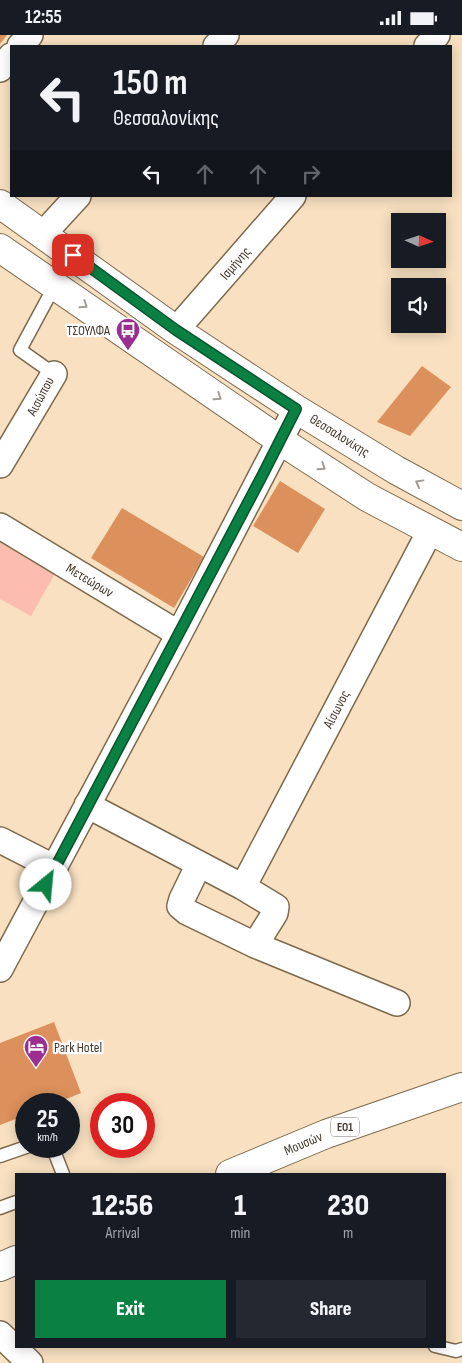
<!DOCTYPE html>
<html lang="en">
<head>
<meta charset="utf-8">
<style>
	body { margin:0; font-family:"Sofia Sans Condensed",sans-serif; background:#242831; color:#f1f3f6; height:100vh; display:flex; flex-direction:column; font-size:19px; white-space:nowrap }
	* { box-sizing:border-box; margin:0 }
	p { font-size:16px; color:#9ea1a6 }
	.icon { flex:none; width:28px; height:28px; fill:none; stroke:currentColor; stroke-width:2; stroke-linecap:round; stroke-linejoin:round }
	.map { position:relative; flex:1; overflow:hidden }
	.details { position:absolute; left:15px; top:1138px; width:431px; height:175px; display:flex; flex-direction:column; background:#171b24; border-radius:0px; box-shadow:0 2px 12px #0003 }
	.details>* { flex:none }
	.guide { position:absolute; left:10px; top:10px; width:442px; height:152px; border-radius:0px; box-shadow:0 2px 12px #0003; background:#171b24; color:#f1f3f6; overflow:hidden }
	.needle { width:32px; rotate:93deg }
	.controls { position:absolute; left:391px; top:178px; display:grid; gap:10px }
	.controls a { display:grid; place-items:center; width:55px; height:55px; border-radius:0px; background:#171b24; box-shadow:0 2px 12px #0003; font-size:25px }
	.speed { position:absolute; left:15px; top:1058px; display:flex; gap:10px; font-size:25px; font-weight:700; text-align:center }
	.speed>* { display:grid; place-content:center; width:65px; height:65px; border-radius:50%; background:#171b24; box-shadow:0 2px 12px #0003; line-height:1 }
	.speed small { font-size:12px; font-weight:400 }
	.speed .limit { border:8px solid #d22; background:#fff; color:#111 }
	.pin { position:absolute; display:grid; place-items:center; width:42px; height:42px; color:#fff; margin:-21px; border-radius:10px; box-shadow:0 2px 8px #0006 }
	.me { position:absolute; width:55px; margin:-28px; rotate:28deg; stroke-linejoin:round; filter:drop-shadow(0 0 4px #0008) }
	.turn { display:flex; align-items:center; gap:18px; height:105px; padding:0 20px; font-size:22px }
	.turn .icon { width:65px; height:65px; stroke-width:2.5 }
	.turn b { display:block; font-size:35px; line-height:42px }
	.lanes { display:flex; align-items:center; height:48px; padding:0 20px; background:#0003; justify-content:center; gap:25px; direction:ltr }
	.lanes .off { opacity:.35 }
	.eta { display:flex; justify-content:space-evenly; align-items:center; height:85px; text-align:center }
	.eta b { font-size:30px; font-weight:800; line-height:35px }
	.action { display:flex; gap:10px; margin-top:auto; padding:10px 20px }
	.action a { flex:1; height:58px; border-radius:0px; background:#0b8043; color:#fff; font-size:20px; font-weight:800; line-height:58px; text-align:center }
	.action a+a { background:#242831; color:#f1f3f6 }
	.status { display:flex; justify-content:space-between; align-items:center; height:35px; padding:0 25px; background:#171b24; direction:ltr }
	.status svg { height:14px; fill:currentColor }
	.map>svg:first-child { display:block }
</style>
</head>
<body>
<div class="status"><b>12:55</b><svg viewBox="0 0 49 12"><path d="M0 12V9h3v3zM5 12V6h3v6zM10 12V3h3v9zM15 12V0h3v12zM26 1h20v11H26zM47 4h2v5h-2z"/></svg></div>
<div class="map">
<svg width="462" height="1328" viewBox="0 0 462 1328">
	<rect width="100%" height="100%" fill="#f8e0c0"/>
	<path fill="#fcbdae" d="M0,502L57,535L31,581L0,564Z"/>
	<path fill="#dc905b" d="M0,0H7L0,9Z
		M422,331L451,352L410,401L377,387Z
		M280,446L325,474L298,518L253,491Z
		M122,473L204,522L174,573L91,523Z
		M54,987L81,1058L54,1069H26V1080L0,1090V1008Z"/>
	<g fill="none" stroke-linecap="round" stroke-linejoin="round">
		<defs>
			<path id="service" d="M54,339L20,315L55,250
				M52,1111L63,1139
				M0,1121L29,1111
				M0,1173L16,1167
				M435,1311L456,1316L462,1314"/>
			<path id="minor" d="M20,11L30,0
				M216,11L226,0
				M427,11L437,0
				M0,34L11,21
				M43,199L78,161
				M176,295L293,161
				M0,430L54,339
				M0,491L179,599
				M87,770L243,852L276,872L275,878L255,910
				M0,805L55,833
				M199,829L182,864L180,871L187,877L255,910L397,968
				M243,852L430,496
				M0,934L179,599L296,374
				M0,1299L30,1328"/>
			<path id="secondary" d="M0,169L176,295L296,374L396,435L462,471
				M0,213L281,406L367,462L462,512"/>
			<path id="primary" d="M230,1139L326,1099L462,1052
				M0,1232L16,1225"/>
		</defs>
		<use href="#service" stroke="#7d694c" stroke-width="15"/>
		<use href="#minor" stroke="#7d694c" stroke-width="28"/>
		<use href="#secondary" stroke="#7d694c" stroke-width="30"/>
		<use href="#primary" stroke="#7d694c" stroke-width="30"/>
		<use href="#service" stroke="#fff" stroke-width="12"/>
		<use href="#minor" stroke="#fff" stroke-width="25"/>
		<use href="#secondary" stroke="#fff" stroke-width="28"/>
		<use href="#primary" stroke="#fff" stroke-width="28"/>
	</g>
	<defs><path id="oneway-chevron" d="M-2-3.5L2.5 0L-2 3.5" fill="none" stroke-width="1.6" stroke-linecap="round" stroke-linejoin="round" transform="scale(1.25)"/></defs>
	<g stroke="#a19c96">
		<use href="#oneway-chevron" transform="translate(84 270) rotate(34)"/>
		<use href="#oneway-chevron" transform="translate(218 362) rotate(34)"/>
		<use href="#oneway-chevron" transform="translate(322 432) rotate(33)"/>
		<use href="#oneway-chevron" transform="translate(419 448) rotate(-151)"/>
	</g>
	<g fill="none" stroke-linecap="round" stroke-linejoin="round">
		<defs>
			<path id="route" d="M46,850L262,441L296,374L176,295L73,220"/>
		</defs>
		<use href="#route" stroke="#07532c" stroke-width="12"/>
		<use href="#route" stroke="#0b8043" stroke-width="9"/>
	</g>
	<defs>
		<symbol id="bus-pin" viewBox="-11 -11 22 30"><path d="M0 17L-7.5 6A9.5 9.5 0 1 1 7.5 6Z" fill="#9a2f91" stroke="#fff"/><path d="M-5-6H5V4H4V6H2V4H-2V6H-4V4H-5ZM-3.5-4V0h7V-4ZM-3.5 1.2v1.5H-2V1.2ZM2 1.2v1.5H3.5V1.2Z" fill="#fff"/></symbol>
		<symbol id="hotel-pin" viewBox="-11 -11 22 30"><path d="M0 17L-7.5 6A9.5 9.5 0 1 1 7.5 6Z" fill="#9a2f91" stroke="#fff"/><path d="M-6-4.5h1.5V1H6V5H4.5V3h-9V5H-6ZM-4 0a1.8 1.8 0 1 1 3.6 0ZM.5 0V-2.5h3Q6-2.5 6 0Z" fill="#fff"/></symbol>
	</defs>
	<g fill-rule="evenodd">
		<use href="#bus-pin" x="114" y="281" width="28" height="38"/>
		<use href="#hotel-pin" x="22" y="998" width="28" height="38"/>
	</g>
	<g text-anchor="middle" stroke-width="4.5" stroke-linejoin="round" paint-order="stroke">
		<rect fill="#fff" stroke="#7b746c" stroke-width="1" x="331" y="1082.5" width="28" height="19" rx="4"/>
		<g font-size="12" font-weight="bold" fill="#43392d">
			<text x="345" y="1096">ΕΟ1</text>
		</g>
		<g font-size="14" fill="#43392d" stroke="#fff">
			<text transform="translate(235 228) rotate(-49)" y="5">Ισμήνης</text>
			<text transform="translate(40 361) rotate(-62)" y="5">Αισώπου</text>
			<text transform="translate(340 400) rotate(32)" y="5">Θεσσαλονίκης</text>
			<text transform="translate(90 545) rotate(31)" y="5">Μετεώρων</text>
			<text transform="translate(336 674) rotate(-62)" y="5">Αίσωνος</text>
			<text transform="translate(303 1108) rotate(-23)" y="5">Μουσών</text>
		</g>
		<g font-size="14" fill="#43392d" stroke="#fff" text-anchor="end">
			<text x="110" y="300">ΤΣΟΥΛΦΑ</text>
			<text x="54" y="1017" text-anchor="start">Park Hotel</text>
		</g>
	</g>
</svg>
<div class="controls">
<a><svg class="needle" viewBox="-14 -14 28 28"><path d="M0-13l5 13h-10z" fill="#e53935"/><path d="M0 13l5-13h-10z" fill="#9ea1a6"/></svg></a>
<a><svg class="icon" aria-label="sound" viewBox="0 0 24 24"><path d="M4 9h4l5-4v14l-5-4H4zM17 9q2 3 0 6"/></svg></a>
</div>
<div class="speed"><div>25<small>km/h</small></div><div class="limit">30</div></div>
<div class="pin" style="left:73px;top:220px;background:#d93025"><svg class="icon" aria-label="arrive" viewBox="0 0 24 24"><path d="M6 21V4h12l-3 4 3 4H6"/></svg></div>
<svg class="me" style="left:46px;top:850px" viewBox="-20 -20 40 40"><circle r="19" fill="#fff"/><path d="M0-13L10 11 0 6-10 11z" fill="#0b8043"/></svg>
<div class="guide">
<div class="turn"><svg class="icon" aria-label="left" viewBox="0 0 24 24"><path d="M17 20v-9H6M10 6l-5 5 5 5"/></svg><div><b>150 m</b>Θεσσαλονίκης</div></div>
<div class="lanes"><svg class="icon" aria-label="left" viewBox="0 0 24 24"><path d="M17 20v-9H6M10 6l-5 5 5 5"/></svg><svg class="icon off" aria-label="ahead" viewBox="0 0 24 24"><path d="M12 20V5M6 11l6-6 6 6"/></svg><svg class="icon off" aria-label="ahead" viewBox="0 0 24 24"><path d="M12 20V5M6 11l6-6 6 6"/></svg><svg class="icon off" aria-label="right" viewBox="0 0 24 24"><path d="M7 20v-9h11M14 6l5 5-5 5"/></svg></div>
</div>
<section class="details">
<div class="eta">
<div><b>12:56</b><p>Arrival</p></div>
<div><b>1</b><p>min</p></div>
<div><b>230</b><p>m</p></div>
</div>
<div class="action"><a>Exit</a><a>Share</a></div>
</section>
</div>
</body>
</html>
